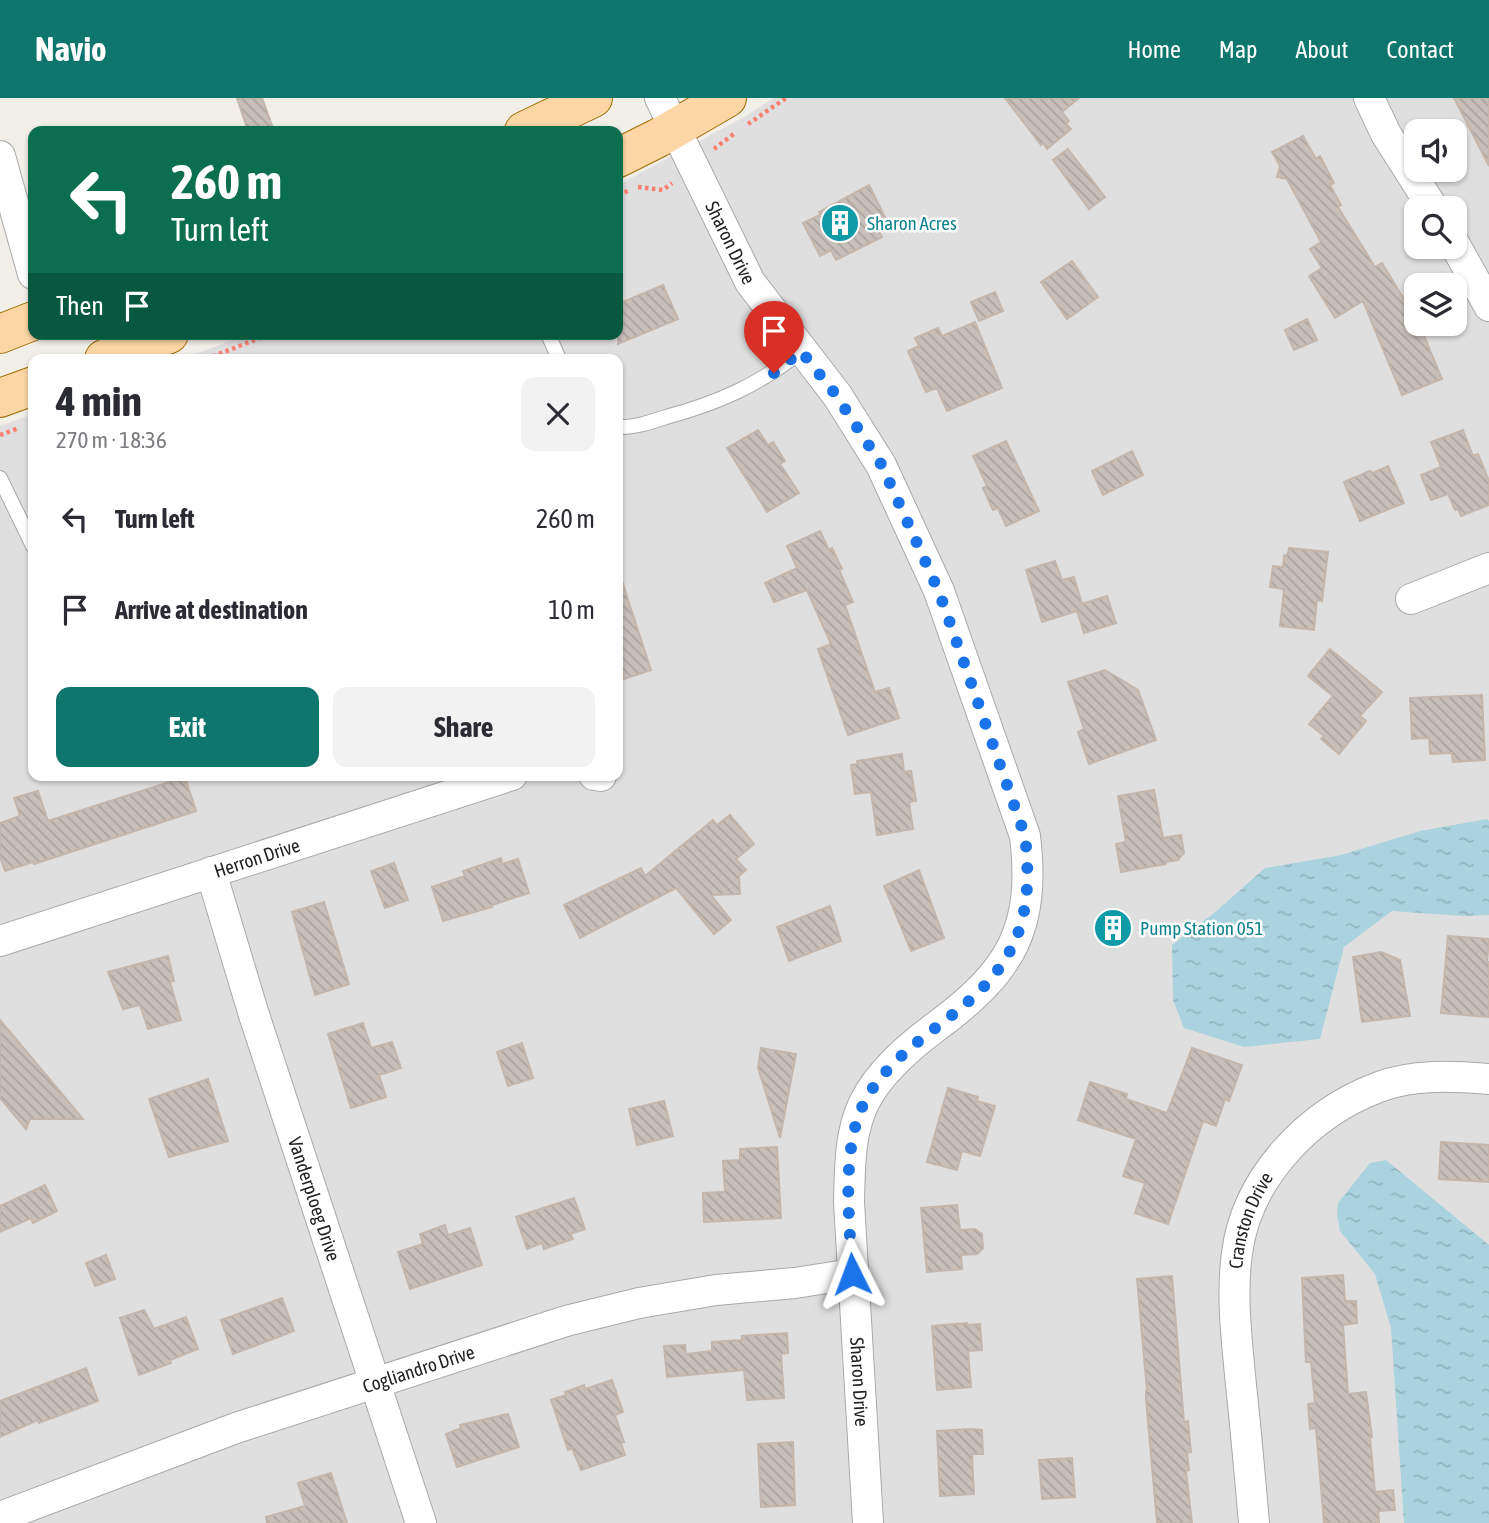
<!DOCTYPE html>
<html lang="en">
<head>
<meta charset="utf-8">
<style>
	body { margin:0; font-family:"Asap Condensed",sans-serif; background:#f2f2f3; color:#2b2b33; height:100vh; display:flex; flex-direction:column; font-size:26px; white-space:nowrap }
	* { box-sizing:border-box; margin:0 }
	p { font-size:23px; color:#7c7c81 }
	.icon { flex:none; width:38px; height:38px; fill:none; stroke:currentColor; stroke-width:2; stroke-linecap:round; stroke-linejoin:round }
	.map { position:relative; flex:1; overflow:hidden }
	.sheet { position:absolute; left:28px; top:256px; width:595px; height:427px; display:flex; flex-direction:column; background:#fff; border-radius:14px; box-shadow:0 2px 5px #0004 }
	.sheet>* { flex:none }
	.hud { position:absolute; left:28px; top:28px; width:595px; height:214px; border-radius:14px; box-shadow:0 2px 5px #0004; background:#0b6e4f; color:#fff; overflow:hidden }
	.controls { position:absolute; left:1404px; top:21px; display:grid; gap:14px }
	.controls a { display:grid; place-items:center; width:63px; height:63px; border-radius:14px; background:#fff; box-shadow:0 2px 5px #0004; font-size:35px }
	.pin { position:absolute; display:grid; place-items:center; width:60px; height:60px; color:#fff; margin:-72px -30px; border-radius:50% 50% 50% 0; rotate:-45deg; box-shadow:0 0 7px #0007 }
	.pin .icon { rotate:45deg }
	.me { position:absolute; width:77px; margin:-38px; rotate:357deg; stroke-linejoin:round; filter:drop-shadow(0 0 5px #0008) }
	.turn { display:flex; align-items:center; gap:24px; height:147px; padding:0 28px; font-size:32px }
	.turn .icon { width:91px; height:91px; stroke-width:2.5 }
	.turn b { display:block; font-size:49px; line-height:60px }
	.then { display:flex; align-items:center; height:66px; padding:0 28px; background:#0003; gap:14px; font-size:26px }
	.round { display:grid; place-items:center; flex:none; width:74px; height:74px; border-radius:14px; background:#f2f2f3 }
	.headline { display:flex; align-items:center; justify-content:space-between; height:119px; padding:0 28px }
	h1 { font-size:42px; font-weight:700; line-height:52px }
	.button { display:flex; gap:14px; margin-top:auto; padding:14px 28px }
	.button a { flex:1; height:80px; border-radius:14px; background:#0f766e; color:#fff; font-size:28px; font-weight:700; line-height:80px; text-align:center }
	.button a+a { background:#f2f2f3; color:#2b2b33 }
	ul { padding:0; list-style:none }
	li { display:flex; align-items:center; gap:21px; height:91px; padding:0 28px }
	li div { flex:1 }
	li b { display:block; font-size:26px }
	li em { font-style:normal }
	header { display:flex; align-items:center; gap:42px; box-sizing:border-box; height:98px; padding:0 35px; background:#0f766e; color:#fff }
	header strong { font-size:33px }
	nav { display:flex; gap:38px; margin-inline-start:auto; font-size:24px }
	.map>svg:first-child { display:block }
</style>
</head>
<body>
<header>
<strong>Navio</strong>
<nav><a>Home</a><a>Map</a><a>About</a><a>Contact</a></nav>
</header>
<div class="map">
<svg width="1489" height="1425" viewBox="0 0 1489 1425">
	<defs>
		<pattern id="water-ripples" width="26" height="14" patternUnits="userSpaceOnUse" patternTransform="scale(1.75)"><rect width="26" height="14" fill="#aad3df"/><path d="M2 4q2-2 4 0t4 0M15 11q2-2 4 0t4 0" fill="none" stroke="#92b5bf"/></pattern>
		<pattern id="building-back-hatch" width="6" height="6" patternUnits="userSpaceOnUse" patternTransform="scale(1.75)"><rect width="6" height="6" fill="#c7bfb8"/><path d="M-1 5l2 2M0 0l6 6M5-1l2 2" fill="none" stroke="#aba49e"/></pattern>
	</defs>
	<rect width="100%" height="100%" fill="#f2efe9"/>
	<path fill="#e0dfdf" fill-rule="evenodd" d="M774,0H1489V1425H0V328L33,316V677H618V261H182L248,236H618V87L744,19ZM1416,33H1454V72H1416ZM1416,110H1454V149H1416ZM1416,187H1454V226H1416Z"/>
	<path fill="url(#water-ripples)" d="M1487,721L1489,723V817L1463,818L1392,813L1344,849L1320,941L1244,949L1184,930L1173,902L1172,847L1214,815L1265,770L1341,757L1420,733Z
		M1386,1062L1489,1147V1425H1404L1391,1230L1375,1176L1340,1133L1337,1117L1338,1105L1370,1065Z"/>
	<path fill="url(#building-back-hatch)" stroke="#c4b6ab" stroke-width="2" d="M237,0H262L274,33H248Z
		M1005,0H1079L1062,14L1069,23L1066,26L1071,31L1047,51L1043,45L1041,47Z
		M1454,0H1489V68Z
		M1303,38L1316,61L1320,58L1334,85L1330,87L1341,107L1338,109L1375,169L1382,165L1410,211L1413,210L1416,226H1419L1442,281L1402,297L1363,203L1335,220L1309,178L1322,170L1310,151L1321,144L1287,81L1277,79L1280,68L1272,54Z
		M1068,51L1105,99L1089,111L1053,62Z
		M869,87L885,119L875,125L882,139L836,162L831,152L820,158L803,125L820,117L819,114Z
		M1072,163L1098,199L1067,221L1041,184Z
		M663,187L678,221L618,246V206Z
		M995,194L1003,213L979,223L971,204Z
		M1307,221L1317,242L1294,252L1285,232Z
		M975,224L1002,290L947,313L937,290L926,294L908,253L919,248L915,240L938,230L942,238Z
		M758,332L768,347L773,344L785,363L780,366L799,395L767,414L727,350Z
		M1463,332L1473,358L1478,356L1489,383V407L1461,418L1458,411L1455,412L1448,396L1431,402L1421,377L1441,369L1431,344Z
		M1006,343L1039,413L1006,428L998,410L993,412L983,390L987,388L973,358Z
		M1132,353L1143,377L1103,397L1092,373Z
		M1388,368L1404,405L1360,423L1344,384L1370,373L1373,375Z
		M820,433L829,452L832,450L842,471L839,472L853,504L845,507L875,594L889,590L899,620L848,637L818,551L831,546L807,492L774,504L765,485L797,470L787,448Z
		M1289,450L1328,454L1322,503L1317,502L1314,532L1280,528L1284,491L1270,489L1273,468L1283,469L1284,458L1288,456Z
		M1055,463L1062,482L1074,479L1082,506L1107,498L1116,525L1084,535L1077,513L1042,524L1026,472Z
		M618,483H622L651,572L624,581L618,561Z
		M1330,551L1382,594L1360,618L1366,623L1339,656L1321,641L1324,638L1309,626L1333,598L1308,578Z
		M1105,572L1138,592L1156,642L1089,666L1078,634L1084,631L1068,584Z
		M1482,597L1485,662L1453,664L1452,655L1430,656L1429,640L1412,641L1410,600Z
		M902,656L904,674L911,673L916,703L909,704L913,731L877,737L871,694L855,696L851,667L858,666L857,663Z
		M185,679L196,713L34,766L33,764L5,773L0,759V725L20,718L14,700L38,693L48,723Z
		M1154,692L1163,740L1181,737L1184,755L1178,762L1166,764V766L1121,774L1116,746L1126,744L1118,698Z
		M730,717L754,746L736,761L746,772L739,778L740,796L711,797L731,822L714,836L676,790L580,840L564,807L641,770L645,778L713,722L717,727Z
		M501,760L502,766L518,761L529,795L492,807V809L443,823L432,789L465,778L463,773Z
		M394,765L408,802L385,810L371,773Z
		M919,772L944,840L911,853L884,788Z
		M324,804L349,886L315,897L292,814Z
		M830,808L841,843L789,863L777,829Z
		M1448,838L1489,841L1487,864H1489V919L1441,915Z
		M1381,854L1400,862L1410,918L1362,924L1353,859Z
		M168,858L174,883L170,884L181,922L148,931L140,907L123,911L108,874Z
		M0,922L83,1021H30L26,1031L0,1000Z
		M363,925L371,950L392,944L401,970L379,977L386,999L351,1010L328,936Z
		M522,945L533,980L508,988L497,954Z
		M761,950L796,956L780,1040L758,970Z
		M1192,950L1242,967L1229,1003L1225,1001L1216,1028L1203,1023L1168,1126L1135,1115L1145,1085L1123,1078L1136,1041L1078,1022L1090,984L1127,996L1126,1001L1167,1015Z
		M208,981L228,1043L169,1059L149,1001Z
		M948,990L978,999L977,1003L995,1008L980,1058L962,1053L957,1072L927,1064Z
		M664,1003L673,1038L637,1047L629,1011Z
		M1441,1044L1489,1047V1084L1439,1081Z
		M777,1049L781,1120L704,1124L703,1095L725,1094L723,1063L740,1062V1051Z
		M45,1087L57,1113L33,1125L31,1120L0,1134V1108Z
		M574,1100L585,1131L570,1136L573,1141L544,1151L542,1145L527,1151L516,1119Z
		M957,1107L960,1132L975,1131L982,1136L983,1150L977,1156L961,1157L962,1171L927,1174L921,1110Z
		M445,1127L448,1137L470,1130L482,1167L410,1191L398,1154L423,1146L420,1136Z
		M106,1157L115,1181L95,1188L86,1165Z
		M1343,1177L1345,1203H1356L1357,1225L1343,1227L1348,1296L1366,1294L1372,1339H1370L1375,1394L1393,1392L1395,1412L1378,1413L1379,1425H1324L1316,1330L1310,1331L1308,1306L1315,1305L1311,1264H1306L1302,1180Z
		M1172,1178L1184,1324L1188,1323L1191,1354L1187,1355L1189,1372L1186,1373L1192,1425H1157L1146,1301V1293H1147L1137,1181Z
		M282,1200L294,1233L233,1256L221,1222Z
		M144,1212L154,1231L186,1219L198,1251L170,1262L171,1265L139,1277L120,1220Z
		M967,1225V1227L980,1226L982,1252L968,1253L971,1289L937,1292L932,1228Z
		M787,1235L788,1255L781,1256L784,1300L747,1302L744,1272L667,1279L664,1248L685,1247L686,1256L712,1253V1244L742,1242V1238Z
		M86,1270L98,1303L39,1325L38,1322L0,1339V1303Z
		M612,1282L623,1314L615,1317L624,1344L621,1345L625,1357L581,1372L572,1350L568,1352L551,1302L566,1297L565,1294L584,1287L585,1291Z
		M508,1316L519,1349L457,1369L446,1336L461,1330L460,1327Z
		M971,1331L982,1332L983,1356H972L974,1396L940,1398L937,1333Z
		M793,1344L795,1407L761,1409L758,1346Z
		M1072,1360L1075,1399L1042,1401L1039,1362Z
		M331,1375L347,1425H267L266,1419L305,1408L298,1385Z"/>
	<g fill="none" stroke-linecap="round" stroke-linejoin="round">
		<defs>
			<path id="service" d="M548,236L559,261
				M618,329C633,330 651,324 666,319C718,305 759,287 801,253
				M0,380L33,448"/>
			<g id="minor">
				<path id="s1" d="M660,0L750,184L837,297L881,367L939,493L1025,738C1036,831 1011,873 937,928C910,948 879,974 864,1005C849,1036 850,1071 849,1104L868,1425"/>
				<path d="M1369,0L1386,36L1433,110"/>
				<path d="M0,58L33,176"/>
				<path d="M1454,145L1489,208"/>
				<path d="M1411,501L1489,470"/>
				<path d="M594,677L601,678"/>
				<path id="s2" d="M211,774L254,917L421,1425"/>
				<path id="s3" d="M0,843L512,677"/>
				<path id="s4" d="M0,1419L236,1330L566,1223L639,1205L716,1192L795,1185L852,1176"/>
				<path id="s5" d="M1254,1425C1250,1379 1246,1333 1241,1287C1237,1244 1231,1199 1237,1155C1247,1079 1309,1015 1379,989C1413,976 1453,978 1489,981"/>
			</g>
			<path id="primary" d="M524,33L593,0
				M618,60L658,40L727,0
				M0,236L33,223
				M104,261L169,236
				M0,300L33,288"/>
		</defs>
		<use href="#service" stroke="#a9a9a9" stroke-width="16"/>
		<use href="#minor" stroke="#a9a9a9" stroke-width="32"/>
		<use href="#primary" stroke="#a06b00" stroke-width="40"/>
		<path stroke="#fa8072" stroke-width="4.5" stroke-dasharray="3.5 3.5" stroke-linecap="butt" d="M748,26L786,0
			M714,51L735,35
			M638,89L663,92L672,85
			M618,97L630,92
			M206,261L270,236
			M0,337L19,330"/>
		<use href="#service" stroke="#fff" stroke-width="14"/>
		<use href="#minor" stroke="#fff" stroke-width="30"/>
		<use href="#primary" stroke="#fcd6a4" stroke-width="38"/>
	</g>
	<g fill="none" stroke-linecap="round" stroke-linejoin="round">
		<path stroke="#1a73e8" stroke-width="12" stroke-dasharray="0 21.6" d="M774,275L801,253L836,297L881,366L893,392L939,494L1025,738C1035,826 1014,871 943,924C914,946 882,971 865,1003C840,1051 850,1124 852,1176"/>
	</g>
	<defs>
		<symbol id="building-disc" viewBox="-11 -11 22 22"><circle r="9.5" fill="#0f9aa8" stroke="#fff"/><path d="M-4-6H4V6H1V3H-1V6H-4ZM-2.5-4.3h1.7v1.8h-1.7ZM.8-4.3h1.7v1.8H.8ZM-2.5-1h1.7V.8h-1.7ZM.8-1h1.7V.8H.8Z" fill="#fff"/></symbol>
	</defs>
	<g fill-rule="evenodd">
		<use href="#building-disc" x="818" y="103" width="44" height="44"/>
		<use href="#building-disc" x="1091" y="808" width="44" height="44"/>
	</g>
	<g text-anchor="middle" stroke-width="5" stroke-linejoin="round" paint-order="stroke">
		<g font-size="19" fill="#0d838f" stroke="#fff" text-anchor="start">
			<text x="867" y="132">Sharon Acres</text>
			<text x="1140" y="837">Pump Station 051</text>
		</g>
		<g font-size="19" fill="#222" stroke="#fff">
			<text dy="7" stroke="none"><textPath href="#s1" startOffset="161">Sharon Drive</textPath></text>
			<text dy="7" stroke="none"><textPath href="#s3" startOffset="270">Herron Drive</textPath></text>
			<text dy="7" stroke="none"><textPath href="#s2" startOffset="343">Vanderploeg Drive</textPath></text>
			<text dy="7" stroke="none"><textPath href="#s5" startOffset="306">Cranston Drive</textPath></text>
			<text dy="7" stroke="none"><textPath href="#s4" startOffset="444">Cogliandro Drive</textPath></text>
			<text dy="7" stroke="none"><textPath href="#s1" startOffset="1440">Sharon Drive</textPath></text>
		</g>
	</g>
</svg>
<div class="controls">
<a><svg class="icon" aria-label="sound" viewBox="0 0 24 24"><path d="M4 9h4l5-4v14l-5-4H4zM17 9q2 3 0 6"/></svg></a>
<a><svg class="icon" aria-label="search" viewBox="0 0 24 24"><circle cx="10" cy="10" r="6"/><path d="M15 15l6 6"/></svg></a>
<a><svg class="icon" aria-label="layers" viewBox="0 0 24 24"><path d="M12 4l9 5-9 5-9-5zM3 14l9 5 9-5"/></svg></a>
</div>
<div class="pin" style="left:774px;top:275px;background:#d93025"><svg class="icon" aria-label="arrive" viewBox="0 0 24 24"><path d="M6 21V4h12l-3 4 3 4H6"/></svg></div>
<svg class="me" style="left:852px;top:1176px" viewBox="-20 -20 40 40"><path d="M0-17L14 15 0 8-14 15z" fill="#1a73e8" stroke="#fff" stroke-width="4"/></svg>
<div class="hud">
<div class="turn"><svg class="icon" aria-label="left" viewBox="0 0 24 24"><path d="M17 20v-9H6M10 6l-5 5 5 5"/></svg><div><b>260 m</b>Turn left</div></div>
<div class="then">Then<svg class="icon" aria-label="arrive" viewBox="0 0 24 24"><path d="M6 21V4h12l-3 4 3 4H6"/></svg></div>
</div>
<section class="sheet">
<div class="headline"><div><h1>4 min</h1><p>270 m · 18:36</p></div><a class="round"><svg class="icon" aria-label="close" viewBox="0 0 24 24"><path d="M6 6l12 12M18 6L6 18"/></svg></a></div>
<ul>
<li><svg class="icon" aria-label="left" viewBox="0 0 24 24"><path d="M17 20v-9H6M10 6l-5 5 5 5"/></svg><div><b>Turn left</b></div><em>260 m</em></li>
<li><svg class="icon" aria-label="arrive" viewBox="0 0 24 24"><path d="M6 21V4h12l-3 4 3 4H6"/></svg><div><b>Arrive at destination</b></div><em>10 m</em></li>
</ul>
<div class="button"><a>Exit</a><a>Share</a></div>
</section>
</div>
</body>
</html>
